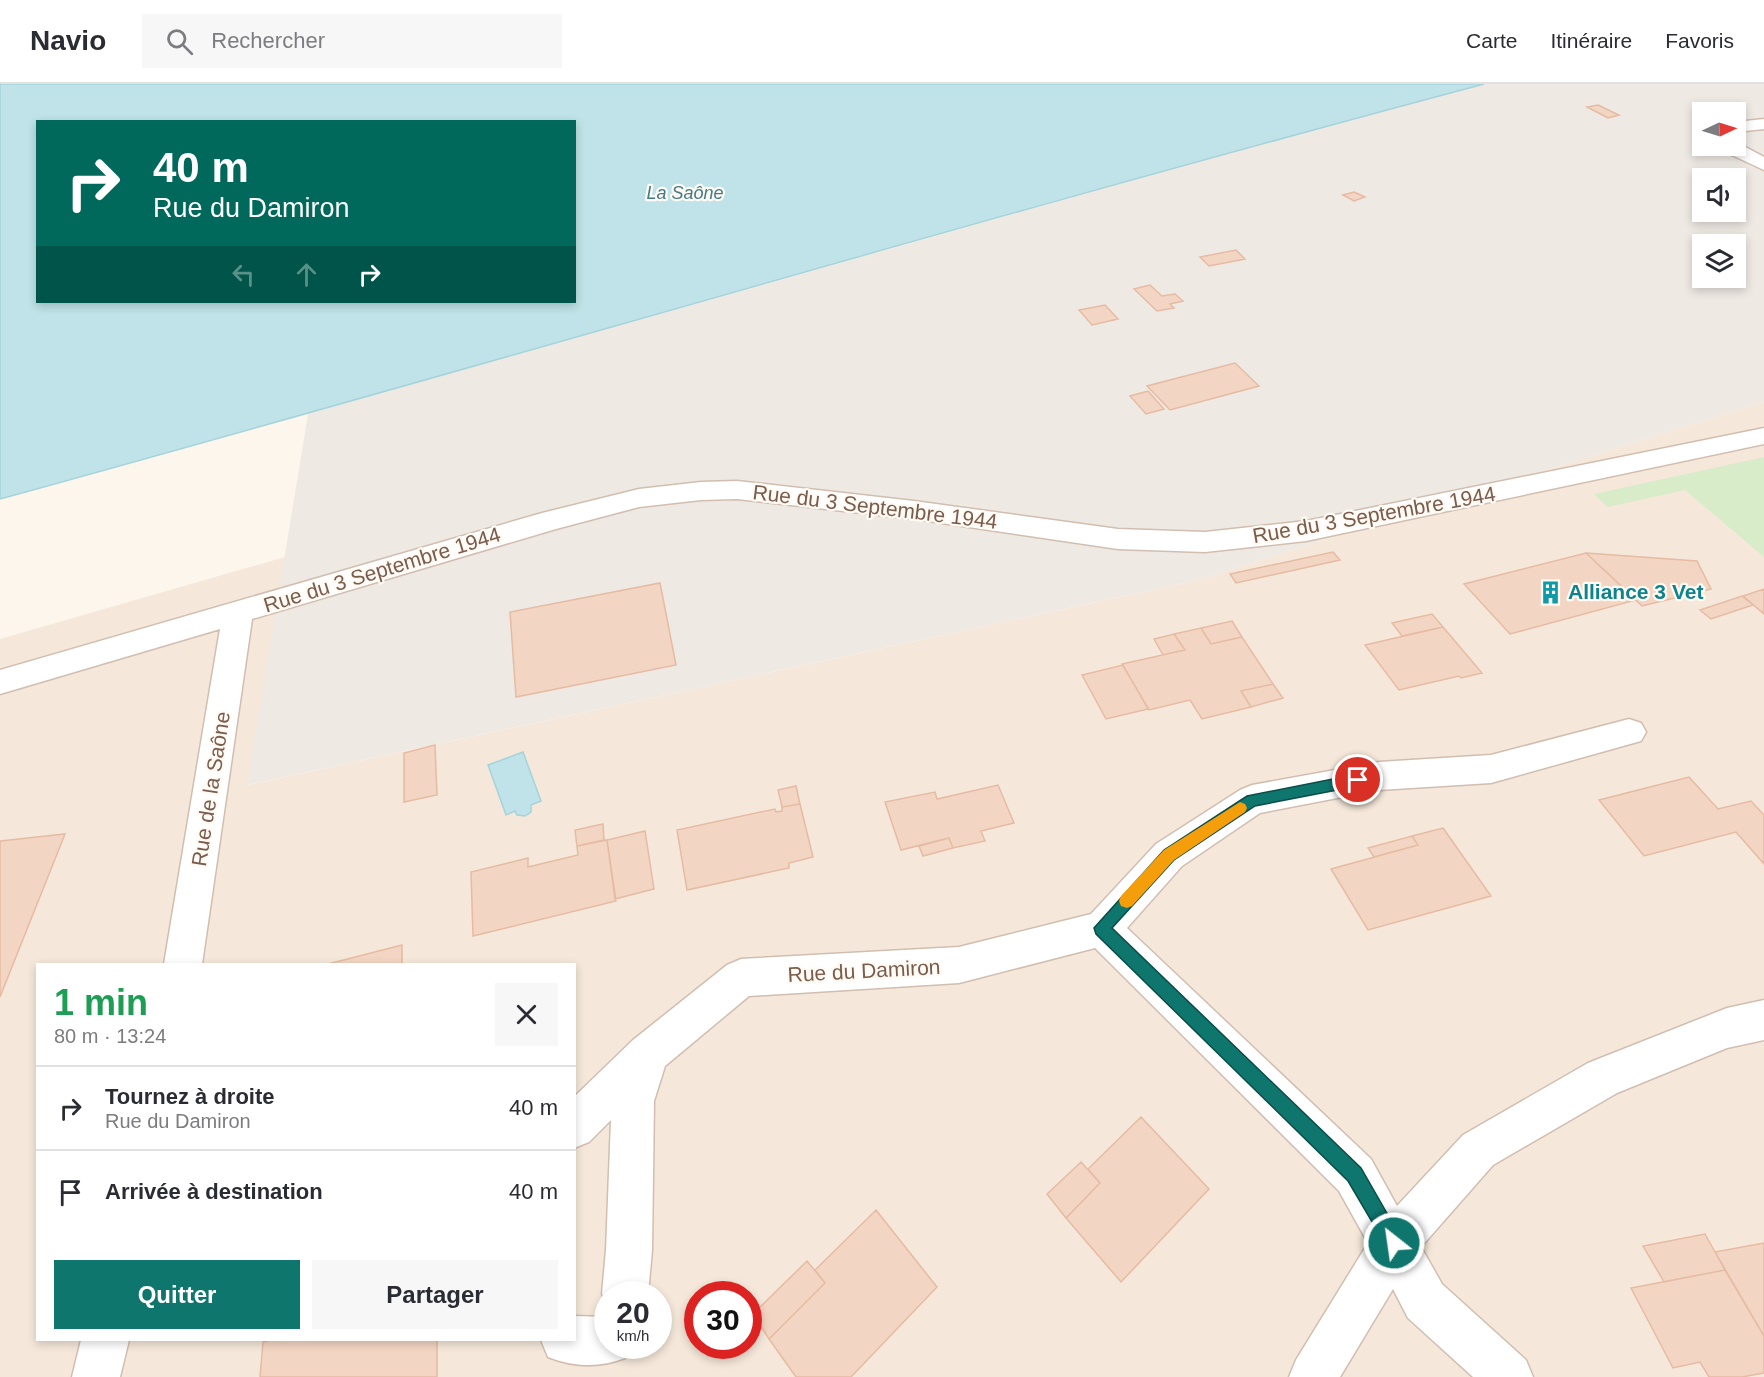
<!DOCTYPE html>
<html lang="fr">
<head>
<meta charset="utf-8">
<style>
	body { margin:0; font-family:Helvetica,sans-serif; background:#f7f7f7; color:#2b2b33; height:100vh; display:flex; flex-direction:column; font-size:22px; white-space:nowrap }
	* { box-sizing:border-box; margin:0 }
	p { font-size:20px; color:#7c7c81 }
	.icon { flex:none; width:33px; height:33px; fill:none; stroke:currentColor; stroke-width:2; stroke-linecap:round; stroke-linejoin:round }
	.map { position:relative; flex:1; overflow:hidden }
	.sheet { position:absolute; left:36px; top:879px; width:540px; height:378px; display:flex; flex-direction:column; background:#fff; border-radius:0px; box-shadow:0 3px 9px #0003 }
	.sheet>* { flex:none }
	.banner { position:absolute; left:36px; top:36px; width:540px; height:183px; border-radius:0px; box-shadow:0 3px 9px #0003; background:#00695c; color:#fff; overflow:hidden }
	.needle { width:39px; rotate:86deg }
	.buttons { position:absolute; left:1692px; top:18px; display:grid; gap:12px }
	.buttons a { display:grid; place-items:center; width:54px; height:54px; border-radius:0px; background:#fff; box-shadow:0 3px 9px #0003; font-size:30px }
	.speed { position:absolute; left:594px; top:1197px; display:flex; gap:12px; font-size:30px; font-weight:700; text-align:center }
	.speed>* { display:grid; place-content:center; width:78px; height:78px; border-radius:50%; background:#fff; box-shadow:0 3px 9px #0003; line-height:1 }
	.speed small { font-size:15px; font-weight:400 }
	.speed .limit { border:9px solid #d22; background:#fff; color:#111 }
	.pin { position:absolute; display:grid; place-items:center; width:51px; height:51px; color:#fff; margin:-26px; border:3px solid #fff; border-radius:50%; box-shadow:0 2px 6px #0007 }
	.me { position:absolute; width:66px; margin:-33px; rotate:330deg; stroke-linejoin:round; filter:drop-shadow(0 0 4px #0008) }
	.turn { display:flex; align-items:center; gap:21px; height:126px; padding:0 18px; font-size:27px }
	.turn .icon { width:78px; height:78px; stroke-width:2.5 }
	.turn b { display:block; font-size:42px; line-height:51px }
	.lanes { display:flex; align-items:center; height:57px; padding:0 18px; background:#0003; justify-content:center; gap:30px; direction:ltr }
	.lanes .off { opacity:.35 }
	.round { display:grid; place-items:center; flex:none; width:63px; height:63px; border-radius:0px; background:#f7f7f7 }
	.head { display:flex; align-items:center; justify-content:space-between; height:102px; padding:0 18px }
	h1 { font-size:36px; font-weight:700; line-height:45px; color:#1e9e55 }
	.cta { display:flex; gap:12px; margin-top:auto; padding:12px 18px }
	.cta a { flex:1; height:69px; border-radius:0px; background:#0f766e; color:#fff; font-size:24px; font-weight:700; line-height:69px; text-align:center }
	.cta a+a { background:#f7f7f7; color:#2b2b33 }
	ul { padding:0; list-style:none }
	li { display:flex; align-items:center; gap:18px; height:84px; padding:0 18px; border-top:2px solid #e1e1e2 }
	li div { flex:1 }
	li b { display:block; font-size:22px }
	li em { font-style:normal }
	header { display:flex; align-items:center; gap:36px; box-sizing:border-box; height:84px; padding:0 30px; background:#fff; border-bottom:2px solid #e1e1e2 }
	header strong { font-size:28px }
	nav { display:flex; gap:33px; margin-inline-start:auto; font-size:21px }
	.search { width:420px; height:54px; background:#f7f7f7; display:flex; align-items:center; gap:15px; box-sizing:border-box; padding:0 21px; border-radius:0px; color:#7c7c81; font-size:22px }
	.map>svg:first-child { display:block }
</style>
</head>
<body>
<header>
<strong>Navio</strong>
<div class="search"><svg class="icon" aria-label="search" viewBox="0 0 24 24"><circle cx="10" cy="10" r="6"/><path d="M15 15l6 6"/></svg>Rechercher</div>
<nav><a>Carte</a><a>Itinéraire</a><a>Favoris</a></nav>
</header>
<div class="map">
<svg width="1764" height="1293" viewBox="0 0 1764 1293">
	<rect width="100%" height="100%" fill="#fdf6ec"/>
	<path fill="#f5e8da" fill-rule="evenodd" d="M1764,318V1293H0V555L285,473L248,701L1194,497ZM38,880H574V1256H38ZM608,1210H658V1262H608ZM698,1210H748V1262H698Z"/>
	<path fill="#efe9e4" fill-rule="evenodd" d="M1484,0H1764V318L1194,497L247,701L308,330L1257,61ZM1702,28H1736V62H1702ZM1702,94H1736V128H1702ZM1702,160H1736V194H1702Z"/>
	<path fill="#d8ecc9" d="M1764,373V473L1685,406L1608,423L1594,410Z"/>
	<path fill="#bfe3e8" stroke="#a5d3da" stroke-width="1.5" fill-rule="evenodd" d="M0,0H1484C988,132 495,279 0,415ZM38,38H574V218H38Z
		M523,668L541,717L531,721V728L525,732L517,731L515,727L506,731L488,681Z"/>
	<path fill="#f3d5c3" stroke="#e6bba3" stroke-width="1.5" d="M1598,21L1619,31L1608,34L1587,23Z
		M1354,108L1365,113L1354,117L1343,111Z
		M1236,166L1245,175L1209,182L1200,173Z
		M1150,201L1162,212L1175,210L1183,217L1170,220L1174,224L1157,227L1134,205Z
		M1105,221L1118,235L1092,241L1079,226Z
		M1235,279L1259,302L1170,326L1147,302Z
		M1148,307L1164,325L1146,330L1130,312Z
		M1333,468L1340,476L1236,499L1230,490Z
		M1586,469L1636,516L1510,550L1464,500Z
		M1586,469L1697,477L1711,505L1642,522Z
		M660,499L676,581L516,613L510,528Z
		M1764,505V530L1743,512Z
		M1742,512L1753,521L1711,535L1700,526Z
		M1432,530L1443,543L1402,552L1392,539Z
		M1232,537L1242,553L1211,560L1201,544Z
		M1443,543L1482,589L1461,594L1459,592L1399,606L1365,561Z
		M1201,544L1211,560L1242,553L1273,600L1241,607L1251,623L1202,635L1190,616L1149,626L1122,580L1185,566L1174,550Z
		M1174,550L1185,566L1163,571L1154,555Z
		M1123,581L1148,625L1106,635L1082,591Z
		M1273,600L1283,614L1251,623L1241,607Z
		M435,661L437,711L404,718V669Z
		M1689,693L1718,725L1751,717L1764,731V780L1736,748L1644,772L1599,716Z
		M998,701L1014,739L981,747L985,757L953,764L949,754L901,766L885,718L935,708L937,715Z
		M796,702L800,720L782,723L778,706Z
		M800,720L813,773L789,779V784L687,806L677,746L775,725L776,728L782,727V723Z
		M603,740L604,756L577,762L575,746Z
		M1443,744L1491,812L1368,846L1331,785L1418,761L1412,752Z
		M645,747L654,805L615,815L607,756Z
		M65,750L0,913V757Z
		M1412,752L1418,761L1374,773L1368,764Z
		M949,754L953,764L923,772L919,762Z
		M607,756L616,817L473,852L471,788L528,774V783L578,771L577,762Z
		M402,861V880H328Z
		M1141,1033L1209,1105L1121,1198L1066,1134L1100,1099L1088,1085Z
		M1081,1078L1100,1099L1066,1134L1047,1110Z
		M876,1126L937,1203L851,1293H796L769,1255L825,1199L815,1186Z
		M1705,1150L1725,1186L1664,1198L1643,1162Z
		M1764,1159V1252L1715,1168Z
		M807,1177L825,1199L769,1255L753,1230Z
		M1725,1186L1764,1252V1289L1742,1293H1709L1700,1278L1673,1284L1631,1204Z
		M270,1256H437V1293H260L263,1258Z"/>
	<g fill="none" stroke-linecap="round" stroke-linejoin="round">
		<defs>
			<path id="minor" d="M1764,35V45L1736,48V38Z
				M1736,58L1764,73V86L1721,66L1719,62H1736Z
				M1764,344V360L1306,457L1205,468L1118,465L914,435L737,415L701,416L639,423L556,445L252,535L202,880H164L220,545L0,610V586L542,429L639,405L701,398L737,397L914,417L1118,445L1205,448L1306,437Z
				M1629,635L1641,639L1646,648L1641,657L1491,699L1379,706L1260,729L1182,782L1127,844L1371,1075L1397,1122L1463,1051L1588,979L1727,924L1764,916V956L1727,964L1617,1009L1493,1081L1421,1163L1442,1200L1526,1276L1533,1293H1473L1408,1234L1393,1205L1340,1293H1289L1296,1276L1368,1159L1339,1107L1095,864L959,899L749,912L665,982L654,1017L652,1166L648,1210H608V1224L602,1210L606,1166L611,1036L589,1058L574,1064V1013L633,956L727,881L741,875L959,863L1091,830L1156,760L1240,706L1252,701L1379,678L1491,671Z
				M574,1232L608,1233V1262H630L625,1274C600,1284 573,1283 548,1273L541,1256H574Z
				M81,1256H129L120,1293H72Z"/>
		</defs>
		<use href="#minor" stroke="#d1beb0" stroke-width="3"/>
		<use href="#minor" fill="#fff" fill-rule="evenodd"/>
	</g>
	<path fill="#0f766e" stroke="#0a4d48" stroke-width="1.5" d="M1358,690L1363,692L1365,696L1363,700L1358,702L1255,722L1174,776L1112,844L1361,1084L1404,1159L1401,1165L1394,1168L1388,1165L1348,1097L1096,850L1094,844L1164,766L1247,712Z"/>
	<path fill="#f59e0b" d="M1240,718L1245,720L1247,724L1245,728L1174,776L1132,822L1127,824L1121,822L1119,817L1121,812L1164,766Z"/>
	<defs>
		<symbol id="building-bare" viewBox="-9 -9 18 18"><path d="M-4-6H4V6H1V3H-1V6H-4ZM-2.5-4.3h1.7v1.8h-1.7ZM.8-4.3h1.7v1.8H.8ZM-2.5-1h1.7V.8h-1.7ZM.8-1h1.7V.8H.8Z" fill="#0f9aa8" stroke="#fffaf3" stroke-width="2.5" paint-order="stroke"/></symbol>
	</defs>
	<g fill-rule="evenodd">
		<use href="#building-bare" x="1534" y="492" width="33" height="33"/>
	</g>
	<g text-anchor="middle" stroke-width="4.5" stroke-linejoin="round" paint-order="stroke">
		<g font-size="18" font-style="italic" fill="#437c86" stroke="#fffaf3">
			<text x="685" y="115">La Saône</text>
		</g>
		<g font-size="21" fill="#7a5c4d" stroke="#fffaf3">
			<text transform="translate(875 423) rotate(7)" y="7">Rue du 3 Septembre 1944</text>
			<text transform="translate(1374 431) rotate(-10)" y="7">Rue du 3 Septembre 1944</text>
			<text transform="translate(382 486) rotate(-17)" y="7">Rue du 3 Septembre 1944</text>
			<text transform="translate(211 705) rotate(-81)" y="7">Rue de la Saône</text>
			<text transform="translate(864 887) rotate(-3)" y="7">Rue du Damiron</text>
		</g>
		<g font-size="21" font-weight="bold" fill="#0d838f" stroke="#fffaf3" text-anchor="start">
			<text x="1568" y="515">Alliance 3 Vet</text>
		</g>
	</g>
</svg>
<div class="buttons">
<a><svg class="needle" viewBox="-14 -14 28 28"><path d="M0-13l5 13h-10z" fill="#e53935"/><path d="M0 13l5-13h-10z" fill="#7c7c81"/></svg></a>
<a><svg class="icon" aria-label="sound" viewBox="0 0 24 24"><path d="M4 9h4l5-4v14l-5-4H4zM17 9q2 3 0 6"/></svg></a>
<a><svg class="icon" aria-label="layers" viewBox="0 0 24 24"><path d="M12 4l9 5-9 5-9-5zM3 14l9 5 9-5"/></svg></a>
</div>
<div class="speed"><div>20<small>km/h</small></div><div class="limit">30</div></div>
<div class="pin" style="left:1358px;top:696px;background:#d93025"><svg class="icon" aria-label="arrive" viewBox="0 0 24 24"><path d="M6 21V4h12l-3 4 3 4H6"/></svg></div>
<svg class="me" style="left:1394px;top:1159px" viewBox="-20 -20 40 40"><circle r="17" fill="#0f766e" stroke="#fff" stroke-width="3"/><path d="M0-11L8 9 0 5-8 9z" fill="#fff"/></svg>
<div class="banner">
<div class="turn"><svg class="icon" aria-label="right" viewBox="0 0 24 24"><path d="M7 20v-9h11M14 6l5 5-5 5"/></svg><div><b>40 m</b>Rue du Damiron</div></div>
<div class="lanes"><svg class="icon off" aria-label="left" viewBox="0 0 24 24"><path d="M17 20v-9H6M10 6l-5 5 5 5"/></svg><svg class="icon off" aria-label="ahead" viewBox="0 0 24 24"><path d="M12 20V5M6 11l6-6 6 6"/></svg><svg class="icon" aria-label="right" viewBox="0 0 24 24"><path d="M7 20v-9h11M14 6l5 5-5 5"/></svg></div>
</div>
<section class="sheet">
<div class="head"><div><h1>1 min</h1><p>80 m · 13:24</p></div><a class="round"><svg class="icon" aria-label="close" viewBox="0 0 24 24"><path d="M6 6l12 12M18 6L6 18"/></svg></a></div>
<ul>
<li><svg class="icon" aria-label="right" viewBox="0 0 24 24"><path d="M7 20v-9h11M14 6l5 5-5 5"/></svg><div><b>Tournez à droite</b><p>Rue du Damiron</p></div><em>40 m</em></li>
<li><svg class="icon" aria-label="arrive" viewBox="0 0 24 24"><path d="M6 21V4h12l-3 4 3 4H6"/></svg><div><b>Arrivée à destination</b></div><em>40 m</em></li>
</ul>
<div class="cta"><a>Quitter</a><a>Partager</a></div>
</section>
</div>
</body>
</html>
